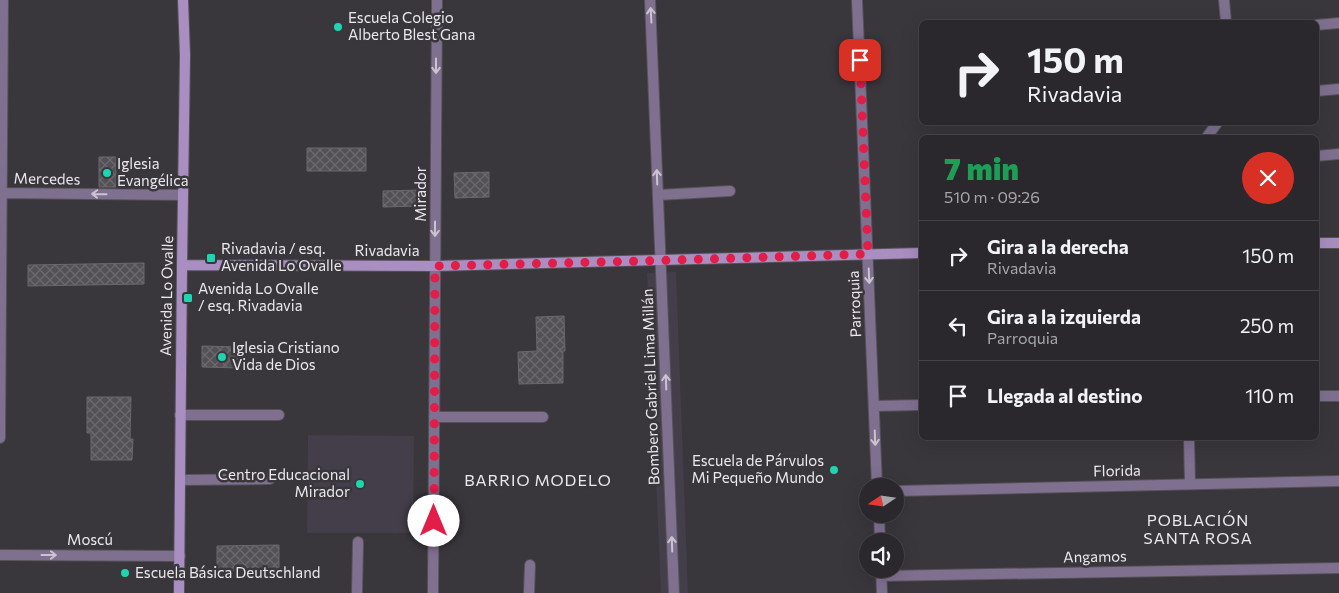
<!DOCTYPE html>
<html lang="es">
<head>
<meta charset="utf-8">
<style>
	body { margin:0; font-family:Commissioner,sans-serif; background:#333035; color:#f1f3f6; height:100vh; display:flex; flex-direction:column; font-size:19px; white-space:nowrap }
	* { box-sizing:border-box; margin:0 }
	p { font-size:16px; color:#a6a6aa }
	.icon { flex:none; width:28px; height:28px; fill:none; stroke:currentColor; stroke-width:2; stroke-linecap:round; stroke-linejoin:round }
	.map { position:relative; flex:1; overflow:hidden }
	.sheet { position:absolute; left:919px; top:135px; width:400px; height:305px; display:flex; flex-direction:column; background:#2b282d; border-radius:8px; box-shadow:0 5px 20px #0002,0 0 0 1px #474449 }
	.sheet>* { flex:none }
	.guide { position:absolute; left:919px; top:20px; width:400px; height:105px; border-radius:8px; box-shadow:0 5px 20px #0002,0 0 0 1px #474449; background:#2b282d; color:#f1f3f6; overflow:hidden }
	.needle { width:32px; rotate:257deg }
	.fabs { position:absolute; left:859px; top:478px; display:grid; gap:10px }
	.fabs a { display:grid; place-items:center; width:45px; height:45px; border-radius:50%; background:#2b282d; box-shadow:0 5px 20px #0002,0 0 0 1px #474449; font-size:25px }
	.pin { position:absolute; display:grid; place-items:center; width:42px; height:42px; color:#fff; margin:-21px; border-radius:10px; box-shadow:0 2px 8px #0006 }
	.me { position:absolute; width:55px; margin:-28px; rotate:0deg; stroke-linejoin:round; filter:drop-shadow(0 0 4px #0008) }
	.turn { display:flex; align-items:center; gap:18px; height:105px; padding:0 25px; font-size:22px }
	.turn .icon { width:65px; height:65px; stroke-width:2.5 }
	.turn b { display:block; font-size:35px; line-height:42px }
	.round { display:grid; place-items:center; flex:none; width:52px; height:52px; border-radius:26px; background:#333035 }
	.summary { display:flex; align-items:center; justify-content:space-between; height:85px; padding:0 25px }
	h1 { font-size:30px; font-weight:800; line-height:38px; color:#1e9e55 }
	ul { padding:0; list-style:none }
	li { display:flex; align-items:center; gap:15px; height:70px; padding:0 25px; border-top:1px solid #474449 }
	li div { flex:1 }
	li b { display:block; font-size:19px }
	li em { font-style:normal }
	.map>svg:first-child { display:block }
</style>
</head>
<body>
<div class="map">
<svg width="1339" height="593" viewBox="0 0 1339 593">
	<defs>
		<pattern id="building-cross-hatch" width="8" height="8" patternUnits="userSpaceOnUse" patternTransform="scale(1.25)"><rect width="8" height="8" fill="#535056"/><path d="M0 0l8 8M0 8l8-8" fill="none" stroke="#6c696e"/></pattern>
	</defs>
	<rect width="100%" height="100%" fill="#39363c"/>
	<path fill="#443e4a" d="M676,272L688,593H661L647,273Z
		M308,435L414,436L413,533H307Z"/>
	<path fill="url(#building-cross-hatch)" stroke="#6a676e" d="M307,148H366V171H307Z
		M99,157H116V187H99Z
		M489,172V197L455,198L454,173Z
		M420,190V206L383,207V191Z
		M144,263V284L28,286V265Z
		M564,316L565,351H563V383L519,384L518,352L537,351L536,317Z
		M202,346L242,347L241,368L202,367Z
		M87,397H131L130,439H133L132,460H91V433H87Z
		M279,545V570L217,571V546Z"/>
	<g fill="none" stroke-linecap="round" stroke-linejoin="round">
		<defs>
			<path id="street" d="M650,0L674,593
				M857,0L877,486
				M1224,0L1226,22
				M1316,25L1339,23
				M1316,91L1339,89
				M1206,138L1218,122
				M1316,156L1339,154
				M0,193L183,195
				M658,195L730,191
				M1316,396H1339
				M874,406L921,405
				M180,415H279
				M434,417H543
				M0,438L3,0
				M1189,438L1190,484
				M180,480L270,479
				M895,491L1339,481
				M879,514L880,541
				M0,555L180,556
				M881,569L882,593
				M881,576L1339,568
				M357,593L358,542
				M433,593L437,0
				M529,593L530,565"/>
			<path id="secondary" d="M1316,243H1339
				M182,265L435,266L921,253
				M179,593L182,265L185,55L183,0"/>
		</defs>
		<use href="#street" stroke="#555258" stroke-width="12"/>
		<use href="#secondary" stroke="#555258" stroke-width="12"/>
		<use href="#street" stroke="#807090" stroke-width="10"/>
		<use href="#secondary" stroke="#a98ec2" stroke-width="10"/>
	</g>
	<defs><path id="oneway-shaft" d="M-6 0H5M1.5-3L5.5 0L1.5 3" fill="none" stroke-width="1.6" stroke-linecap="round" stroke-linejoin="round" transform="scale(1.25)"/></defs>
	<g stroke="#cac4d0">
		<use href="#oneway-shaft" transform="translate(651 15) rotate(-93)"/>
		<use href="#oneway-shaft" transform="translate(436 66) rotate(90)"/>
		<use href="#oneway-shaft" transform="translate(657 177) rotate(-92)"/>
		<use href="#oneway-shaft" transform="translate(99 194) rotate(-179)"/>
		<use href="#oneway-shaft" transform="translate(435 229) rotate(90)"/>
		<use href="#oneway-shaft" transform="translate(869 276) rotate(88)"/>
		<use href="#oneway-shaft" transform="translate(666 382) rotate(-92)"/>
		<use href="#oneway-shaft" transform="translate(875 438) rotate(88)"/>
		<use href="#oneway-shaft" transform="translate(672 544) rotate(-92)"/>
		<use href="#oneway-shaft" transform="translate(49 555)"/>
	</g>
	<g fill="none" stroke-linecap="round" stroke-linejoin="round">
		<path stroke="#e11d48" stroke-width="9" stroke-dasharray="0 16.2" d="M434,521L435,266L645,261L868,254L860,60"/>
	</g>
	<g fill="#1dd5b1" stroke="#39363c" stroke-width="2">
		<circle cx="338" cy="27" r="5"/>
		<circle cx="107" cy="173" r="5"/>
		<rect x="206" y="253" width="10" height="10" rx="2.5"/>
		<rect x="183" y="293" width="10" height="10" rx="2.5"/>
		<circle cx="222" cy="357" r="5"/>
		<circle cx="834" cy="470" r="5"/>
		<circle cx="360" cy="484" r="5"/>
		<circle cx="125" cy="573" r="5"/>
	</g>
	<g text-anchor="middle" stroke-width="5" stroke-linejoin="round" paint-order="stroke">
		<g font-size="15" fill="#eae8ec" stroke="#39363c" text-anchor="start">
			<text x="348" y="23">Escuela Colegio<tspan x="348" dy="17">Alberto Blest Gana</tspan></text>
			<text x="117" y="169">Iglesia<tspan x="117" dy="17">Evangélica</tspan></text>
			<text x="221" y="254">Rivadavia / esq.<tspan x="221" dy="17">Avenida Lo Ovalle</tspan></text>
			<text x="198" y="294">Avenida Lo Ovalle<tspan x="198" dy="17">/ esq. Rivadavia</tspan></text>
			<text x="232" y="353">Iglesia Cristiano<tspan x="232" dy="17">Vida de Dios</tspan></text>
			<text x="824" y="466" text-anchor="end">Escuela de Párvulos<tspan x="824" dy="17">Mi Pequeño Mundo</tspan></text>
			<text x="350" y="480" text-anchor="end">Centro Educacional<tspan x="350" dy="17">Mirador</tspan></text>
			<text x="135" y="578">Escuela Básica Deutschland</text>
		</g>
		<g font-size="15" fill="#eae8ec" stroke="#39363c">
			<text transform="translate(47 179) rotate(1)" y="5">Mercedes</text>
			<text transform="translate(421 194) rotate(-90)" y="5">Mirador</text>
			<text x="387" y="256">Rivadavia</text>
			<text transform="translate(167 296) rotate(-89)" y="5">Avenida Lo Ovalle</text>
			<text transform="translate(855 304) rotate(-92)" y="5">Parroquia</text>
			<text transform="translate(651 387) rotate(-92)" y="5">Bombero Gabriel Lima Millán</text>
			<text transform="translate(1117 471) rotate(-1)" y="5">Florida</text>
			<text x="90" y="545">Moscú</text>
			<text transform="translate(1095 557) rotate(-1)" y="5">Angamos</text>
		</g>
		<g font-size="16" letter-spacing="1" fill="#eae8ec" stroke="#39363c">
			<text x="538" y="486">BARRIO MODELO</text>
			<text x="1198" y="526">POBLACIÓN<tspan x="1198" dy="18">SANTA ROSA</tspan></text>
		</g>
	</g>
</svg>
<div class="fabs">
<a><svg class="needle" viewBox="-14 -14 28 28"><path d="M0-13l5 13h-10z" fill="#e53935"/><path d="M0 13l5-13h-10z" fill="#a6a6aa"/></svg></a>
<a><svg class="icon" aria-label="sound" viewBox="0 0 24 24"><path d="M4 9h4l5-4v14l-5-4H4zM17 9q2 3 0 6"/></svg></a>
</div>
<div class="pin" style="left:860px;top:60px;background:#d93025"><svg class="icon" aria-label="arrive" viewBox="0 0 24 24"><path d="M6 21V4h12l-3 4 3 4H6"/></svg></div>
<svg class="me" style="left:434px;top:521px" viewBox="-20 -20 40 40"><circle r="19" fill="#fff"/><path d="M0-13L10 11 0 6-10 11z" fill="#e11d48"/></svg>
<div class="guide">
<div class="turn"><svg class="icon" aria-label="right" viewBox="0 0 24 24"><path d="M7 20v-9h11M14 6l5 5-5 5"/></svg><div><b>150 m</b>Rivadavia</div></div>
</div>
<section class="sheet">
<div class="summary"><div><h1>7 min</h1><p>510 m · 09:26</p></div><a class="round" style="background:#d93025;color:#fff"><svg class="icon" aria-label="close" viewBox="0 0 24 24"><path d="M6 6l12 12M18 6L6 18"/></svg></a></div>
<ul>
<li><svg class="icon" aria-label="right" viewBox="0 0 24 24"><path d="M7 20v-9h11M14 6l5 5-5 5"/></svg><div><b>Gira a la derecha</b><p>Rivadavia</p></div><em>150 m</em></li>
<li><svg class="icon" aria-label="left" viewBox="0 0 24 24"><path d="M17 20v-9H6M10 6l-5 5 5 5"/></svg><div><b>Gira a la izquierda</b><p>Parroquia</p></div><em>250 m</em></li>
<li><svg class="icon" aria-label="arrive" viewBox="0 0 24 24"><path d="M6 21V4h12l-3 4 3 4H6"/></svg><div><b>Llegada al destino</b></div><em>110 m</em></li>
</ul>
</section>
</div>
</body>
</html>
